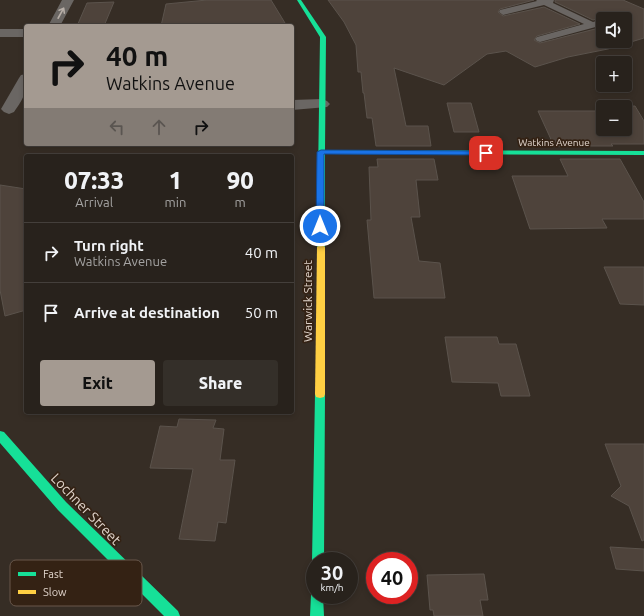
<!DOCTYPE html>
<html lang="en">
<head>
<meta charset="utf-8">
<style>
	body { margin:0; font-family:Ubuntu,sans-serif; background:#342f29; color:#f1f3f6; height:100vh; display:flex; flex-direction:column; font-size:15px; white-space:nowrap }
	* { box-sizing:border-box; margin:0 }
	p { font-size:13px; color:#a5a4a3 }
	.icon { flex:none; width:22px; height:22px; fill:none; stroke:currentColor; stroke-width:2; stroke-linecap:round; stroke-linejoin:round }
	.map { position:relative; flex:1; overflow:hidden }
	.sheet { position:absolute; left:24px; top:154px; width:270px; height:260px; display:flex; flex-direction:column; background:#28221c; border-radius:4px; box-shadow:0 2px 6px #0003,0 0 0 1px #443f3b }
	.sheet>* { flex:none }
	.top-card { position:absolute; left:24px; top:24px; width:270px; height:122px; border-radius:4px; box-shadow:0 2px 6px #0003,0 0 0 1px #443f3b; background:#a49a91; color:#111; overflow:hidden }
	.fabs { position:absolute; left:596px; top:12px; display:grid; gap:8px }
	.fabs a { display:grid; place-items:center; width:36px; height:36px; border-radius:4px; background:#28221c; box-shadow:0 2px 6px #0003,0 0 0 1px #443f3b; font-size:20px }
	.speed { position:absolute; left:306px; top:552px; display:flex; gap:8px; font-size:20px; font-weight:700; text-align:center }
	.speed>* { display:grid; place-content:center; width:52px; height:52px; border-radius:50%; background:#28221c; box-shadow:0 2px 6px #0003,0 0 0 1px #443f3b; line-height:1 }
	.speed small { font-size:10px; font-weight:400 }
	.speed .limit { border:6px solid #d22; background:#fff; color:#111 }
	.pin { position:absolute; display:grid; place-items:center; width:34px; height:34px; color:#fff; margin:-17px; border-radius:8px; box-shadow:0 2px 6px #0006 }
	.me { position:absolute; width:44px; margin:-22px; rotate:0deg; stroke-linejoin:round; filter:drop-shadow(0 0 3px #0008) }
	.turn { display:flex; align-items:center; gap:14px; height:84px; padding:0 16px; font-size:18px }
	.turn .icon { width:52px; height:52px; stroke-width:2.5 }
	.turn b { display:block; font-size:28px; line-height:34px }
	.lanes { display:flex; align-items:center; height:38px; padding:0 16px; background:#0003; justify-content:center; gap:20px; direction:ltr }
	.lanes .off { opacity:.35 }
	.eta { display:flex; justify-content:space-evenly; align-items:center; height:68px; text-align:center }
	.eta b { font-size:24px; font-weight:800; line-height:28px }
	.cta { display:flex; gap:8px; margin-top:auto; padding:8px 16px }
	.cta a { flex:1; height:46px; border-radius:4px; background:#a49a91; color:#111; font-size:16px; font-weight:800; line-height:46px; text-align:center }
	.cta a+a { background:#342f29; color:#f1f3f6 }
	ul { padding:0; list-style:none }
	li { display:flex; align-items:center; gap:12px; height:60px; padding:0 16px; border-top:1px solid #443f3b }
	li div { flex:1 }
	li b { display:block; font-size:15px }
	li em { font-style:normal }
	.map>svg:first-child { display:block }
</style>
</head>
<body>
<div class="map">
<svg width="644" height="616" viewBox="0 0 644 616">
	<rect width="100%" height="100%" fill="#362d25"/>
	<path fill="#4e433b" stroke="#5b534c" d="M207,0H271L285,23L264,26H161L166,4Z
		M328,0H534L500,9L498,12L503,16L544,7L580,24L537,36L534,40L540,43L603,27V41H625V19H622L619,16L614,15L608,19L603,18L593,20L555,2V0H623L644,9V38L608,49L568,57L535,67L506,51L487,54L444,85L394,68L406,126H428L431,146H376L372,118H367L364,93H363L361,72H358L356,45L344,22Z
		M114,2L104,26H77L87,3Z
		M447,103H471L479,132H454Z
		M635,106L644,121V144H611L613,146H554L538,111H603V129H625V107H609Z
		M377,159H434L438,180H416L420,217H411L419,261L440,263L445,298H374L367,220H371L369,167H378Z
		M560,159H620L644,202V219H602L607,228L530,229L512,176H568Z
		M0,185L26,189V310L5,316L0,290Z
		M604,267H644V305L620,304Z
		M445,337H497L499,344H516L530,396H501L498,383L452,382Z
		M179,419L216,420L213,428L224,429L220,460H235L226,523L218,522L215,541L179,539L193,469L150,468L160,426L177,427Z
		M605,444H644V540L642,541L629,506L611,496L621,486Z
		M610,547L644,549V571L616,569Z
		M484,574L488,600H480L483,616H434L433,610H430L427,575Z"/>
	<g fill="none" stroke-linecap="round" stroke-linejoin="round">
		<path fill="#6a6663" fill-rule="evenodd" d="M536,0H554L553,3L593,22L603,19V25L540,42L537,41L535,39L537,37L584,24L544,5L503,15L499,12L500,10L537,1Z
			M614,16L618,17L620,19H609Z"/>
		<path fill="#6a6663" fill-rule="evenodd" d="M62,0H74L60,26H48Z
			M0,29H26V37H0Z
			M26,74C26,92 25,97 14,112L9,114L4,112L1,109L19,78L21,75Z
			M322,99L327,101L330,104L327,107L292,110V100Z"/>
		<path fill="#16e098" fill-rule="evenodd" d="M297,0H301L326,37L325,150L644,151V155L325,154V247L324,249H318L317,247L320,37Z
			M320,390L324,391L325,394L324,561H315V566L312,561L315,394L316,391Z
			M0,431L4,432L66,502L178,611L180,616H164L58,510L0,443Z
			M315,589V595H323L324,616H310L311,595L312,591Z"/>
		<path fill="#ffcf43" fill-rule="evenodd" d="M321,244L325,247V394L324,397L320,398L316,397L315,394L317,247Z"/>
	</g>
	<defs><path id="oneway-shaft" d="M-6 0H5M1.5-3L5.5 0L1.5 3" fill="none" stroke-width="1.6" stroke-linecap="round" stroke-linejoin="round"/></defs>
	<use stroke="#b7aea7" href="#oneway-shaft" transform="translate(61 13) rotate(-61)"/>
	<path fill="#1a73e8" stroke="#114b97" d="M321,150L486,151L490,153L486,155L324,154V226L320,228L316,226L317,152Z"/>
	<g text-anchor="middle" stroke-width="3.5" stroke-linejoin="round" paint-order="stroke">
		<g font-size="10" fill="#e0d4cb" stroke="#342214">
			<text x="554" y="146">Watkins Avenue</text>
		</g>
		<g font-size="12" fill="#e0d4cb" stroke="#342214">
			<text transform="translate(308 301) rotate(-90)" y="4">Warwick Street</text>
		</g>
		<g font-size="14" fill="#e0d4cb" stroke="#342214">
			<text transform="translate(86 509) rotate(46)" y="5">Lochner Street</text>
		</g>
	</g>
	<rect x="10" y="560" width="132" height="46" rx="6" fill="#342214" stroke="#68574b" stroke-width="1"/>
	<rect x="18" y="572" width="18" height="4" fill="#16e098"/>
	<rect x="18" y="590" width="18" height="4" fill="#ffcf43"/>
	<g font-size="11" fill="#e0d4cb">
		<text x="43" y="578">Fast</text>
		<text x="43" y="596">Slow</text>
	</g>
</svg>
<div class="fabs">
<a><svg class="icon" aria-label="sound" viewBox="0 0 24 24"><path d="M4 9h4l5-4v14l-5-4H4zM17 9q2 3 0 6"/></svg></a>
<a>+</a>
<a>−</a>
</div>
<div class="speed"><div>30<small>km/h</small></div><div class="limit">40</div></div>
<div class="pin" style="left:486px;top:153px;background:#d93025"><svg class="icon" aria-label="arrive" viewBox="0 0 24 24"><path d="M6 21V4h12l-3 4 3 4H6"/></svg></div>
<svg class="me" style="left:320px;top:226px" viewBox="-20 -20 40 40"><circle r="17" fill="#1a73e8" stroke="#fff" stroke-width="3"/><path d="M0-11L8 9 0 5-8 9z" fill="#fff"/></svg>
<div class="top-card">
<div class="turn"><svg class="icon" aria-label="right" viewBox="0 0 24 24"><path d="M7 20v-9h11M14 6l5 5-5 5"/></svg><div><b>40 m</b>Watkins Avenue</div></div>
<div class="lanes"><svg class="icon off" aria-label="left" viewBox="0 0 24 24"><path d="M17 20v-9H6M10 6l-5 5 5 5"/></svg><svg class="icon off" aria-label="ahead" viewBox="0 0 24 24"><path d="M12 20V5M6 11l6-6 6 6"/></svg><svg class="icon" aria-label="right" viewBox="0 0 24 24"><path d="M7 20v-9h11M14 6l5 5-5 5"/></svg></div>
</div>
<section class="sheet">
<div class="eta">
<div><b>07:33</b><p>Arrival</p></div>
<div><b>1</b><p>min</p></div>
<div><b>90</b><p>m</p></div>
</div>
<ul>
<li><svg class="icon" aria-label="right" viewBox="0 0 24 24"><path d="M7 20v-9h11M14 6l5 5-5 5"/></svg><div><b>Turn right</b><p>Watkins Avenue</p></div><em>40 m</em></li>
<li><svg class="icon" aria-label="arrive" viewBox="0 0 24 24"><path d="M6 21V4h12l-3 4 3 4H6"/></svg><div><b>Arrive at destination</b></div><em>50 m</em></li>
</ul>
<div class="cta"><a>Exit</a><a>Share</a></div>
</section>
</div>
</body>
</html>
